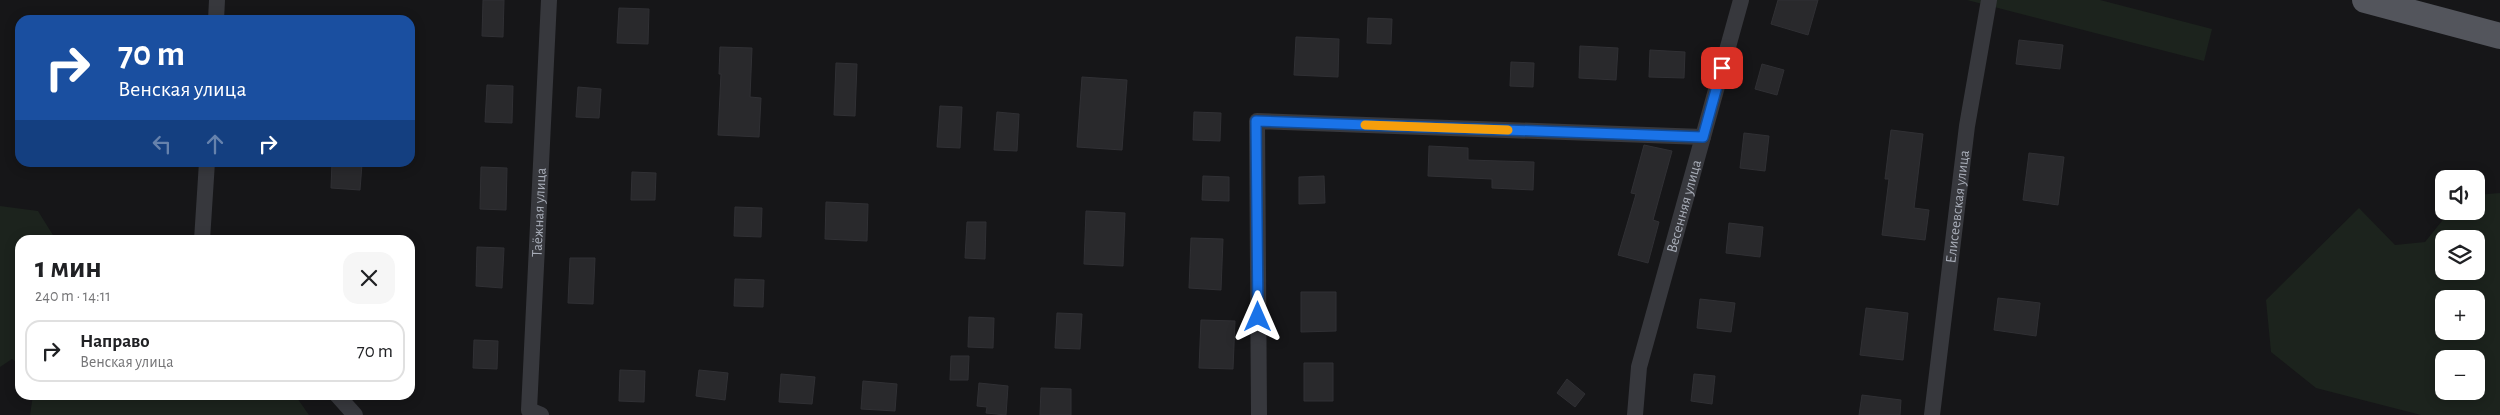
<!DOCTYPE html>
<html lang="ru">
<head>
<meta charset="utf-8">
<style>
	body { margin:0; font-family:"Alegreya Sans",sans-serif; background:#f6f6f6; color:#202124; height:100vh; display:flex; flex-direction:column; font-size:19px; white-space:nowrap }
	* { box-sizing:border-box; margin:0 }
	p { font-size:16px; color:#757577 }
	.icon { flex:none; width:28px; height:28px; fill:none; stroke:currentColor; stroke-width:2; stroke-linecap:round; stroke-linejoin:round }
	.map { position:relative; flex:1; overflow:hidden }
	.side { position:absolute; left:15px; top:235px; width:400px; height:165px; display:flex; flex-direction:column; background:#fff; border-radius:15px; box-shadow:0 2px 12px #0003 }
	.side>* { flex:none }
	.top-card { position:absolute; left:15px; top:15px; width:400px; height:152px; border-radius:15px; box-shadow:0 2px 12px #0003; background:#1a4fa0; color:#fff; overflow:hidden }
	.tools { position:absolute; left:2435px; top:170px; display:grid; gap:10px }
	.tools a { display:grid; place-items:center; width:50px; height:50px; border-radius:10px; background:#fff; box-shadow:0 2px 12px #0003; font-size:25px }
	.pin { position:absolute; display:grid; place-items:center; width:42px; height:42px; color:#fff; margin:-21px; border-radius:10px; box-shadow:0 2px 8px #0006 }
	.me { position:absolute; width:55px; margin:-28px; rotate:0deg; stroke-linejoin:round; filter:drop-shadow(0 0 4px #0008) }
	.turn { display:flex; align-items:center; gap:18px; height:105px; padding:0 20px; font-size:22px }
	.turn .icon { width:65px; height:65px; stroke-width:2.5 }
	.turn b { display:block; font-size:35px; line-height:42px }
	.lanes { display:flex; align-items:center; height:48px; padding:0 20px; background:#0003; justify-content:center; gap:25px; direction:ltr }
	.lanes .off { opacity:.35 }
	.round { display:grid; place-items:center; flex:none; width:52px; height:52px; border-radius:15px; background:#f6f6f6 }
	.overview { display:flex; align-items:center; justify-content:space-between; height:85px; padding:0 20px }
	h1 { font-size:30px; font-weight:700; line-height:38px }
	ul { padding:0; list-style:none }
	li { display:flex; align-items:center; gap:15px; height:62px; margin:0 10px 8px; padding:0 10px; border:2px solid #e0e0e0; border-radius:15px }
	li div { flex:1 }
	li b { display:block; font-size:19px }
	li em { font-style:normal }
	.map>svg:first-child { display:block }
</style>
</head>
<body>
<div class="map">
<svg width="2500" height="415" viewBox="0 0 2500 415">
	<rect width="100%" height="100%" fill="#161618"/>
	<path fill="#1c231d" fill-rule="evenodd" d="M1967,0H2100L2212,29L2204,61Z
		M2500,193V415H2421L2316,388L2271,352L2266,300L2359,208L2395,245L2425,242L2450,211H2476V195ZM2444,239H2476V271H2444ZM2444,299H2476V331H2444ZM2444,359H2476V391H2444Z
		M0,206L38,211L56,240H20V365L12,359L0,367Z
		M33,395H295L309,415H30Z"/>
	<path fill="#29292c" stroke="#303034" d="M483,0H504L503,37L482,36Z
		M1778,0H1818L1808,35L1771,24Z
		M619,8L649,9L648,44L617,43Z
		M1368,18L1392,19L1391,44L1367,43Z
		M1296,37L1339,39L1338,77L1294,75Z
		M2019,40L2063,45L2060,69L2016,64Z
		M1580,46L1618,48L1616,80L1579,78Z
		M720,47L752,48L750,97L761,98L759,137L718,135L721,74H719Z
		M1650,50L1685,52L1684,78L1649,77Z
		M1511,62L1534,63L1533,87L1510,86Z
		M836,63L857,64L855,116L834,115Z
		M1762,64L1784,70L1777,95L1755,89Z
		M1082,77L1127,80L1122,150L1077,147Z
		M487,85L513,86L512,123L485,122Z
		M578,87L601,89L599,118L576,117Z
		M940,106L962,107L960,148L937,147Z
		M997,112L1019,114L1017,151L994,150Z
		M1194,112L1221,113L1220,141L1193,140Z
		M1891,130L1923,134L1914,208L1929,210L1925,240L1882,235L1889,179H1885Z
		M1744,133L1769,136L1765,171L1740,168Z
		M1644,145L1672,151L1653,220L1659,222L1648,263L1618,255L1636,194L1631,193Z
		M1429,146L1468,148V160L1534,162L1533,190L1492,188V179L1428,176Z
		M2029,153L2064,157L2058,205L2023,200Z
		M332,162L362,164L360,190L331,188Z
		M481,167L507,168L506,210L480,209Z
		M632,172L656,173L655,200H631Z
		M1203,176L1229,177V201L1202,200Z
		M1324,176L1325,203L1299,204V177Z
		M826,202L868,204L867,241L825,239Z
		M735,207L762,208L761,237L734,236Z
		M1086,211L1125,213L1123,266L1084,264Z
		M967,222H986L985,259L965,258Z
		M1729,223L1763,227L1760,257L1726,253Z
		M1191,238L1223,239L1221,290L1189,288Z
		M477,247L504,248L502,288L476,286Z
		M570,258H595L593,304L568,303Z
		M735,279L764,280L763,307L734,306Z
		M1301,292H1336V331L1301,332Z
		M1998,298L2040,303L2036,336L1994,330Z
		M1700,299L1735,303L1731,332L1697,328Z
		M1866,308L1908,313L1903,360L1860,355Z
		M1057,313L1082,314L1080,349L1055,348Z
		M969,317L994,318L993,348L968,347Z
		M1201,320L1235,321L1233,369L1199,368Z
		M474,340L498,341L497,369L473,368Z
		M951,356H969L968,380H950Z
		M1304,363H1333V401H1304Z
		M620,370L645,371L644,402L619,401Z
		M699,370L728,373L725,400L696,396Z
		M781,374L815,377L812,404L779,402Z
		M1694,374L1715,376L1712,404L1691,401Z
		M1567,379L1585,394L1575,407L1557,393Z
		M863,381L897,384L895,411L861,409Z
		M979,383L1008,386L1006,415L986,413L987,407L977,406Z
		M1041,388L1071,389V415H1040Z
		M1862,395L1901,400L1900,415H1859Z"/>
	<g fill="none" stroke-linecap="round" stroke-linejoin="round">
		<g stroke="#37383d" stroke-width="16">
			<path d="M216,20L217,0"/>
			<path d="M202,240L207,162"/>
			<path d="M337,395L355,415"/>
			<path id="s1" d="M541,415L529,410L549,0"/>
			<path d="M1259,415L1257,121L1703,137"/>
			<path id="s2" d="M1635,415L1639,367L1741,0"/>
			<path id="s3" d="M1932,415L1967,126L1989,0"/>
		</g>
		<path stroke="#53555c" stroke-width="26" d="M2365,0L2500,36"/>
	</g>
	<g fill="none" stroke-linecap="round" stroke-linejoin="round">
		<defs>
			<path id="route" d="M1258,317L1256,121L1703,137L1722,68"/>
		</defs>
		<use href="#route" stroke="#114b97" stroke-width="12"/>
		<use href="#route" stroke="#1a73e8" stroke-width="9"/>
		<path stroke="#f59e0b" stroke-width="9" d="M1365,125L1508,130"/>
	</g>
	<g text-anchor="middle" stroke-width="5" stroke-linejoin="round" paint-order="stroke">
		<g font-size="15" fill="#a8adb8" stroke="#111113">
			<text dy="5" stroke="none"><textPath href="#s2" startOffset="215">Весенняя улица</textPath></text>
			<text dy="5" stroke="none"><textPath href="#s3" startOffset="210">Елисеевская улица</textPath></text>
			<text dy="5" stroke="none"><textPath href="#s1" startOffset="211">Таёжная улица</textPath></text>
		</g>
	</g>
</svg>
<div class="tools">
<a><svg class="icon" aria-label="sound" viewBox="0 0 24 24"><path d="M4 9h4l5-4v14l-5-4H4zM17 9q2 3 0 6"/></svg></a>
<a><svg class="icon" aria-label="layers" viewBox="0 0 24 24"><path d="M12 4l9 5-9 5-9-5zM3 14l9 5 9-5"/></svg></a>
<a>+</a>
<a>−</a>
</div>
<div class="pin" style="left:1722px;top:68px;background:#d93025"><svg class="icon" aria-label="arrive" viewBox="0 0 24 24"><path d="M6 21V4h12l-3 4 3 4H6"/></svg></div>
<svg class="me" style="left:1258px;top:317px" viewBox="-20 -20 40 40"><path d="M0-17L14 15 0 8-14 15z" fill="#1a73e8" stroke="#fff" stroke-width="4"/></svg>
<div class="top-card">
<div class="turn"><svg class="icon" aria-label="right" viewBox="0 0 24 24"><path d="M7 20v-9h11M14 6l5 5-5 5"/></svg><div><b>70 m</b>Венская улица</div></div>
<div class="lanes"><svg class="icon off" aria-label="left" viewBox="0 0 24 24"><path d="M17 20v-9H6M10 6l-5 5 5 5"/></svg><svg class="icon off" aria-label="ahead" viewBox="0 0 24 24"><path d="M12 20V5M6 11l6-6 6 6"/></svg><svg class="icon" aria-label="right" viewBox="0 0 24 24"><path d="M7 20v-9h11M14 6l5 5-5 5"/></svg></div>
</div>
<section class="side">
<div class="overview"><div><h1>1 мин</h1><p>240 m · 14:11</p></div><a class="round"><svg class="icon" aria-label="close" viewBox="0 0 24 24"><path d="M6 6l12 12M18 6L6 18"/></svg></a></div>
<ul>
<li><svg class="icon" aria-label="right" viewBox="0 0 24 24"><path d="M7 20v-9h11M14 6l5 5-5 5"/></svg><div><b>Направо</b><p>Венская улица</p></div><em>70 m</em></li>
</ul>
</section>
</div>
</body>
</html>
